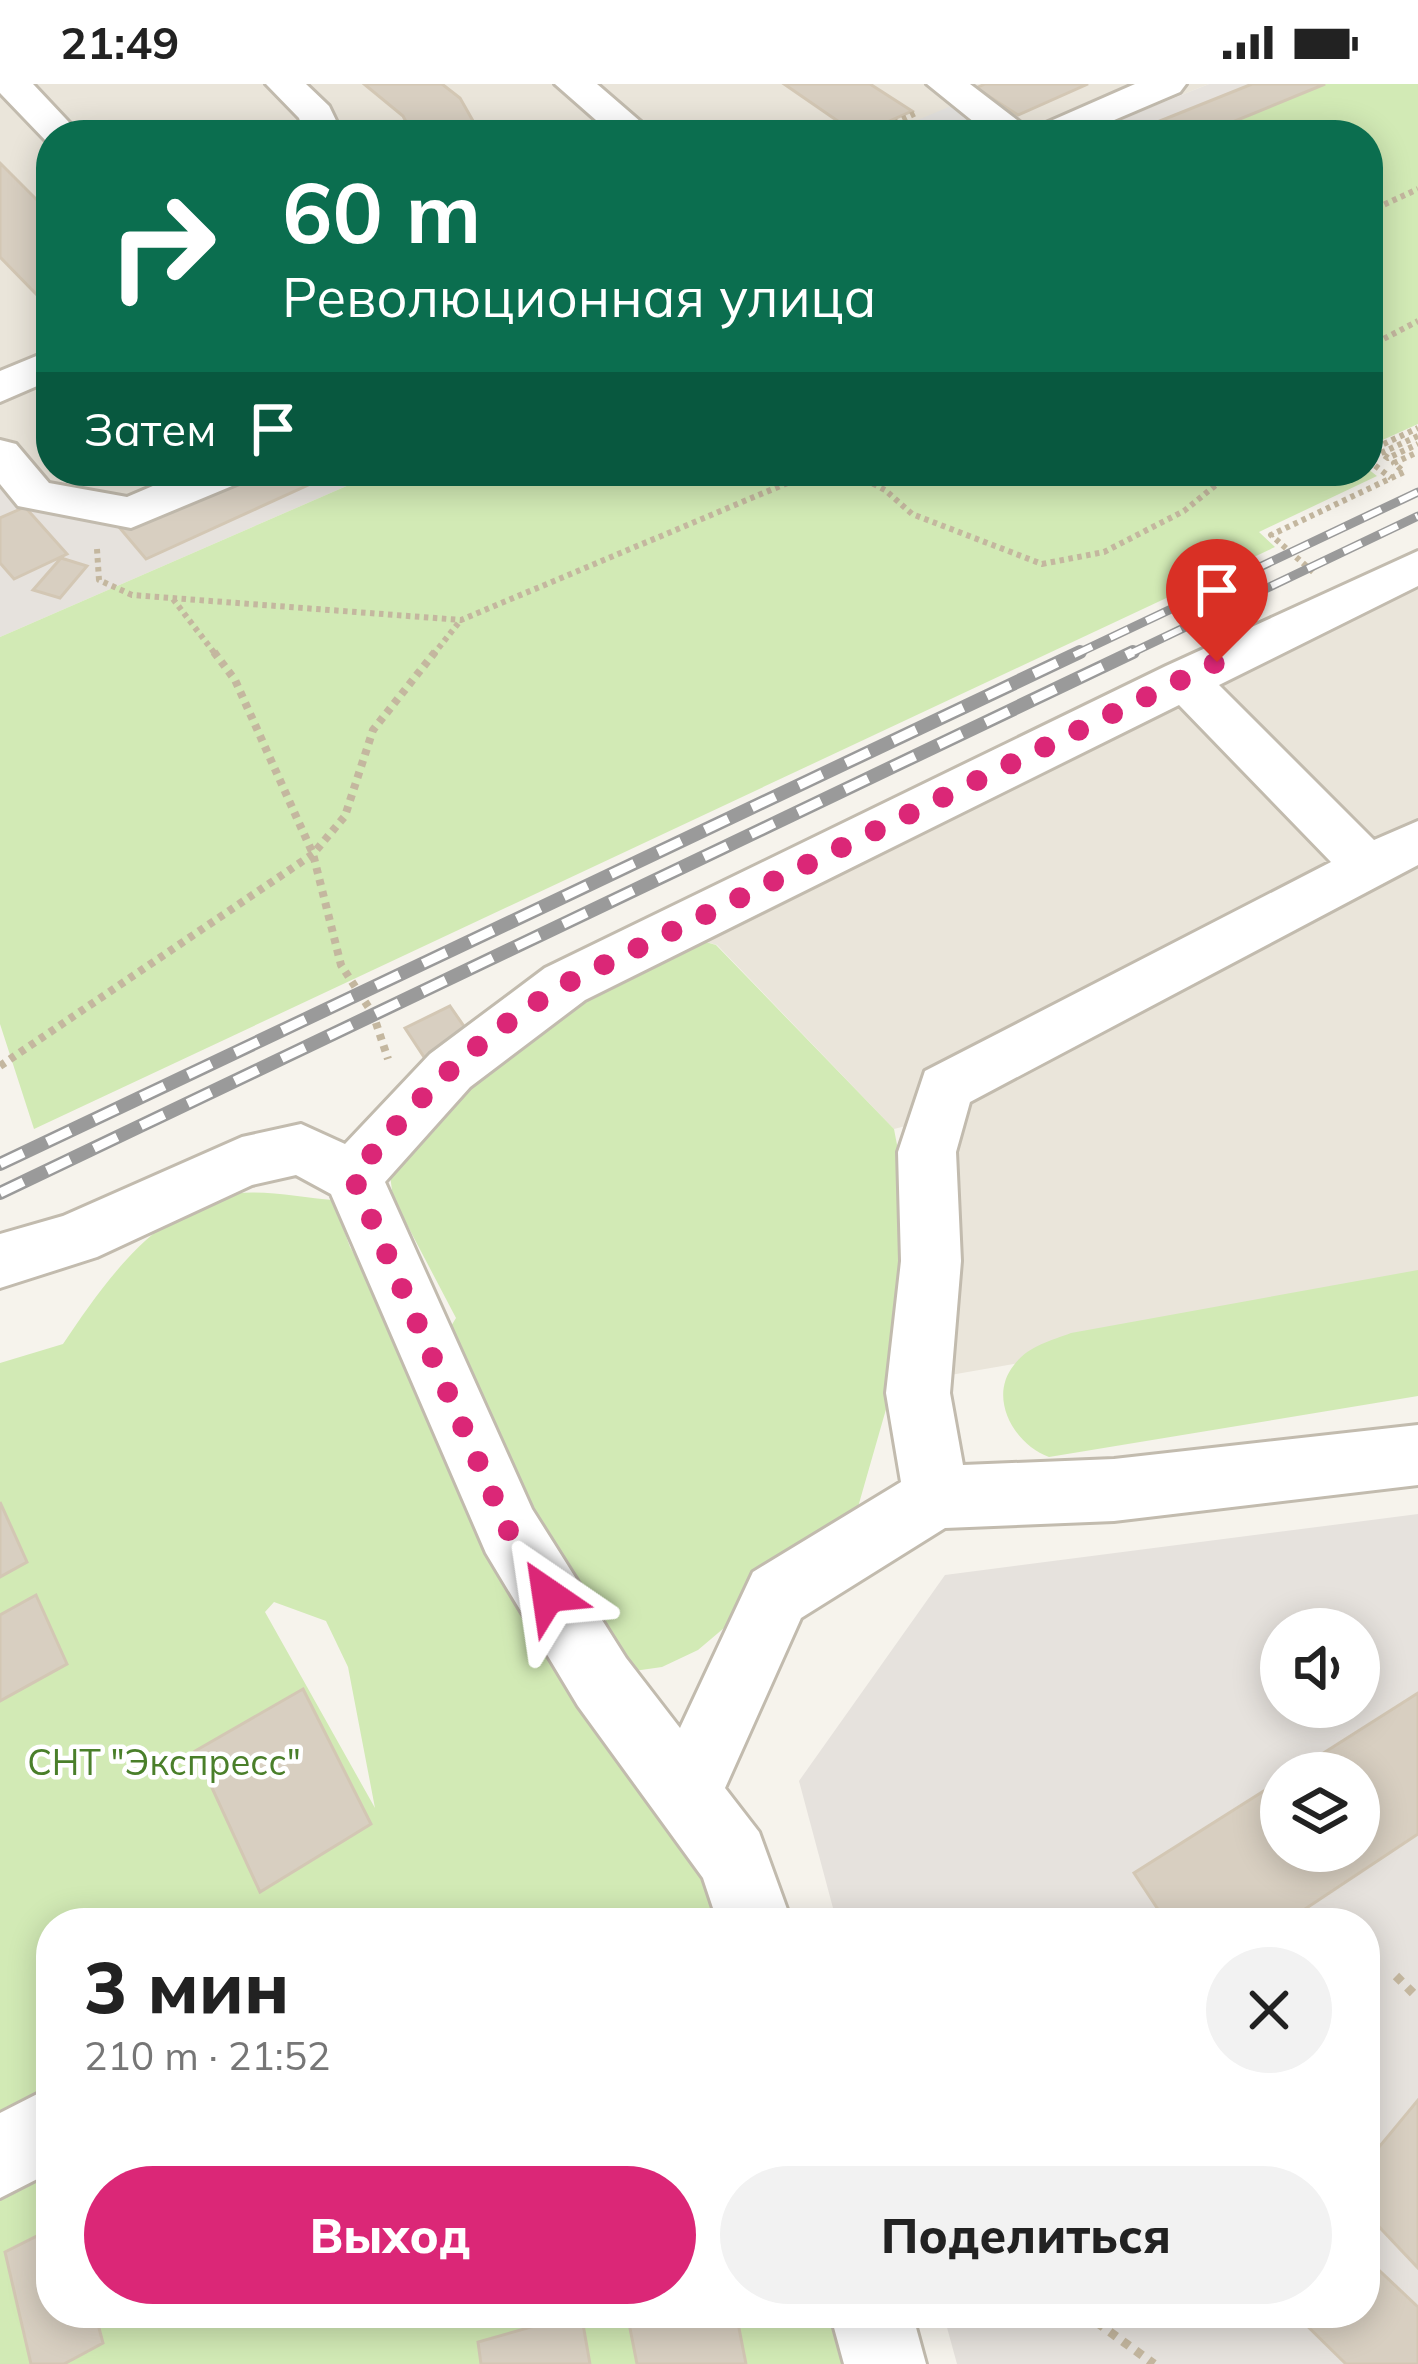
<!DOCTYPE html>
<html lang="ru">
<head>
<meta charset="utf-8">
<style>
	body { margin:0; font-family:Mulish,sans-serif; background:#f2f2f2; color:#222; height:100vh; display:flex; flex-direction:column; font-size:45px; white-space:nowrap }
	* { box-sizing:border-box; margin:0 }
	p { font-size:39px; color:#767676 }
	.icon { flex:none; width:66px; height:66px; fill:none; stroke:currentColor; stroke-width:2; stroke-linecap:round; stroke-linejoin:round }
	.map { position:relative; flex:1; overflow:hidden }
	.sheet { position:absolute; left:36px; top:1824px; width:1344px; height:420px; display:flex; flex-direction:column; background:#fff; border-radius:48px; box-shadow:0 6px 30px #0003 }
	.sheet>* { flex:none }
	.top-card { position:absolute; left:36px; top:36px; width:1347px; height:366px; border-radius:48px; box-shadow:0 6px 30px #0003; background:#0b6e4f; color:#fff; overflow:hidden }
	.fabs { position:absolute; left:1260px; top:1524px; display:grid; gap:24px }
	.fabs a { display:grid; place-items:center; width:120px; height:120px; border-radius:50%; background:#fff; box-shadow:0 6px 30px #0003; font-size:60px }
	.pin { position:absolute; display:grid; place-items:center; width:102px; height:102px; color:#fff; margin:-123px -51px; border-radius:50% 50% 50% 0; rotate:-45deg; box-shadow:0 0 12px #0007 }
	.pin .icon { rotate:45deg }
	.me { position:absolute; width:132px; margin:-66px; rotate:328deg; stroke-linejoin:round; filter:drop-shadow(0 0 9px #0008) }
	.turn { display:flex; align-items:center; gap:42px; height:252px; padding:0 48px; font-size:54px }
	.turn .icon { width:156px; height:156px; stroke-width:2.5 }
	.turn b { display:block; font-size:84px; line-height:102px }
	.then { display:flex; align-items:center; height:114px; padding:0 48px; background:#0003; gap:24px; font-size:45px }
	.round { display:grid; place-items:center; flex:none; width:126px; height:126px; border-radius:63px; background:#f2f2f2 }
	.head { display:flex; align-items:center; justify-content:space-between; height:204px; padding:0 48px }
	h1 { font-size:72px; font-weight:800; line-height:90px }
	.primary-button { display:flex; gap:24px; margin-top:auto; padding:24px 48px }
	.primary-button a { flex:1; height:138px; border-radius:72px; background:#db2777; color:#fff; font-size:48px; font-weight:800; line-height:138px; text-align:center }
	.primary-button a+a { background:#f2f2f2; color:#222 }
	.status { display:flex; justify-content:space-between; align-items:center; height:84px; padding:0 60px; background:#fff; direction:ltr }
	.status svg { height:33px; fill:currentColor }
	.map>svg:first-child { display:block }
</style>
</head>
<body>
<div class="status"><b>21:49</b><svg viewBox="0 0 49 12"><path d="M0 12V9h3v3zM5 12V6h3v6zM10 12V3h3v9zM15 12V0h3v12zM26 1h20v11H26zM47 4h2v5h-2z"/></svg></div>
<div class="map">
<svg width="1418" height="2280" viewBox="0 0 1418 2280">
	<rect width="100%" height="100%" fill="#f6f3ec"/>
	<path fill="#eae5da" d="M0,0H1209L1081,51H51V387H210L128,422L74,412L36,392L0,354Z
		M1418,495V1209L939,1293L949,1031L894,1045L717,861L685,852Z"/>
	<path fill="#e6e2dd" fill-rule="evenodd" d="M1209,0H1325L1201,51H1081Z
		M0,354L36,392L74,412L128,422L210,387H381L0,553Z
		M1418,1430V2280H957L943,2229H1365V1839H837L799,1697L945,1491ZM1281,1545H1359V1623H1281ZM1281,1689H1359V1767H1281Z"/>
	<path fill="#d2eab5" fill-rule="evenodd" d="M1325,0H1418V340L1376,359L1368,356V51H1201Z
		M1368,385L1377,392L1259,448L1275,463L34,1045L0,940V553L381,387Z
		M685,852L716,861L894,1045L914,1150L911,1238L858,1423L776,1487L737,1533L698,1566L662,1583L627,1588L749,1839H51V2229H844L857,2280H0V1279L63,1260C102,1202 151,1131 222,1112C254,1103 301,1114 333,1116L350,1163L410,1266L432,1273L456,1234L393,1114L390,1091L406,1029ZM274,1518L326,1537L348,1583L375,1724L265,1528Z
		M1418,1186V1312L1049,1373C1015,1361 987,1314 1014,1281C1028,1262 1050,1257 1071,1249Z"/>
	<path fill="#e5e3e0" d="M951,22L993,51H882Z"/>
	<path fill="#d8cfc1" stroke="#d3c7b4" stroke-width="3" d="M364,0H442L460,14L481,51H413L403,32Z
		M784,0H870L912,27L858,51Z
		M985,0H1088L1018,31L976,4Z
		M1252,0H1325L1201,51H1125Z
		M0,79L51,130V205L37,211L0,173Z
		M244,387H339L146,475L119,443Z
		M25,423L67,470L14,495L0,479V434Z
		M61,474L87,482L60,514L33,506Z
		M450,922L472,954L426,976L405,944Z
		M0,1418L27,1478L0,1493Z
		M36,1511L67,1580L0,1617V1531Z
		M303,1605L371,1740L260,1808L195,1667Z
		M1418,1609V1750L1284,1839H1167L1134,1789L1281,1696V1767H1359V1689H1292Z
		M1418,2016V2184L1365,2128V2080Z
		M51,2145V2229H95L103,2259L64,2280H31L5,2168Z
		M1365,2173L1418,2223V2280H1346L1294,2229H1365Z
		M581,2229L590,2280H481L478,2258Z
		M627,2229H736L746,2280H637Z"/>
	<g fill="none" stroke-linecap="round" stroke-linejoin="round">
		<defs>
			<path id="minor" d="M0,0H33L81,51H51L48,59L0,9Z
				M266,0H306L329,22L343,51H305L299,34Z
				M555,0H597L656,51H613Z
				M927,0H970L1030,46L1135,0H1186L1180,8L1079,51H990Z
				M51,266V296L0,318V287Z
				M0,356L16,360L49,399L127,413L188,387H251L244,397L131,444L18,422L0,400Z
				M1418,467V502L1219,601L1374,756L1418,737V781L970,1018L956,1068L961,1177L950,1309L963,1381L1114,1375L1418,1341V1401L1114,1437L945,1444L801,1534L725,1704L759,1748L792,1839H718L703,1794L578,1622L486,1469L331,1110L296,1091L252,1101L97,1173L0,1204V1150L63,1132L242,1053L301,1040L345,1060L430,970L545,884L1166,582ZM1179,621L1331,778L925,987L898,1068L901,1177L886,1309L901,1398L753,1488L680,1644L626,1574L532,1425L385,1098L470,1003L585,916Z
				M51,2003V2088L0,2114V2029Z
				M830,2229H912L926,2280H844Z"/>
		</defs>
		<use href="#minor" stroke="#c2bbae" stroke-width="6"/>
		<path stroke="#c4b79f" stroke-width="6" stroke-dasharray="4.5 4.5" stroke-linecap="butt" d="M870,51L918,28
			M1368,128L1418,105
			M1368,263L1418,237
			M1418,352L1381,369L1388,374L1418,360
			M1368,359L1375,364L1418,344
			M1368,376L1391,394
			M849,387L885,406L912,430L1042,480L1104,468L1184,427L1233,387
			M97,465L99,496L132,511L461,536L816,387
			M1313,488L1271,451L1404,388L1394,379L1418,368
			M173,515L216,571
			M433,571L460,537"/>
		<path stroke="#c4b79f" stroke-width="8" stroke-dasharray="6 6" stroke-linecap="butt" d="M214,568L235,596L313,770L341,881L373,930L388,975
			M0,982L313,770L345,732L373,646L435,568"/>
		<path stroke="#c4b79f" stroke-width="9" stroke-dasharray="8 8" stroke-linecap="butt" d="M1396,1892L1418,1914
			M1084,2229L1154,2280"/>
		<use href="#minor" fill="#fff" fill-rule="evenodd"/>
		<defs>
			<path id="rail-far1" d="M1074,571L1418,408
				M1127,571L1418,432"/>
			<path id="rail" d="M0,1080L1080,568
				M0,1109L1133,568"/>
		</defs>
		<use href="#rail-far1" stroke="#9a9a9a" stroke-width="9"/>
		<use href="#rail" stroke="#9a9a9a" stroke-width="14"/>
		<use href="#rail-far1" stroke="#fff" stroke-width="6" stroke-dasharray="20" stroke-linecap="butt"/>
		<use href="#rail" stroke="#fff" stroke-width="9" stroke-dasharray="26" stroke-linecap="butt"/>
	</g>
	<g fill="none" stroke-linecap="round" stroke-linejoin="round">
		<path stroke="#db2777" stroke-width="21" stroke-dasharray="0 37.8" d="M548,1511L509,1448L353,1093C422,1008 472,958 565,900L1217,578"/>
	</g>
	<g text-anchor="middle" stroke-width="9" stroke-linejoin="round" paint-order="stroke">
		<g font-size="36" fill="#4a7f2a" stroke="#fff">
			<text x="164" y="1691">СНТ "Экспресс"</text>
		</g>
	</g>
</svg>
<div class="fabs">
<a><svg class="icon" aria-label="sound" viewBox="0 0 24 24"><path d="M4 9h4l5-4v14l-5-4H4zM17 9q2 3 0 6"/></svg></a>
<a><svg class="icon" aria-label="layers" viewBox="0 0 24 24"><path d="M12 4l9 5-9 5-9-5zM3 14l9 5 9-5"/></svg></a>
</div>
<div class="pin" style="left:1217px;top:578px;background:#d93025"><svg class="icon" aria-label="arrive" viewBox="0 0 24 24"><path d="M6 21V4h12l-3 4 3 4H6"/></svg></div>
<svg class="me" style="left:548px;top:1511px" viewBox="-20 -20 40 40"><path d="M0-17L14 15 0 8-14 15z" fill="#db2777" stroke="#fff" stroke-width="4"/></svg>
<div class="top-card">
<div class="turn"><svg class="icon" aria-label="right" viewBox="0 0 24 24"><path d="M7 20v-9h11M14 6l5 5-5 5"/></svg><div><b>60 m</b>Революционная улица</div></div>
<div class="then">Затем<svg class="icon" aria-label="arrive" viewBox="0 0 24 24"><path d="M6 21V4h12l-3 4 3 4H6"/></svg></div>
</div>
<section class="sheet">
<div class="head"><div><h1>3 мин</h1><p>210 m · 21:52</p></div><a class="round"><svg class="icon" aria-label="close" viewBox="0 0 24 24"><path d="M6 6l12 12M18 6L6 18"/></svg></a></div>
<div class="primary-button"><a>Выход</a><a>Поделиться</a></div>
</section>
</div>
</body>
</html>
